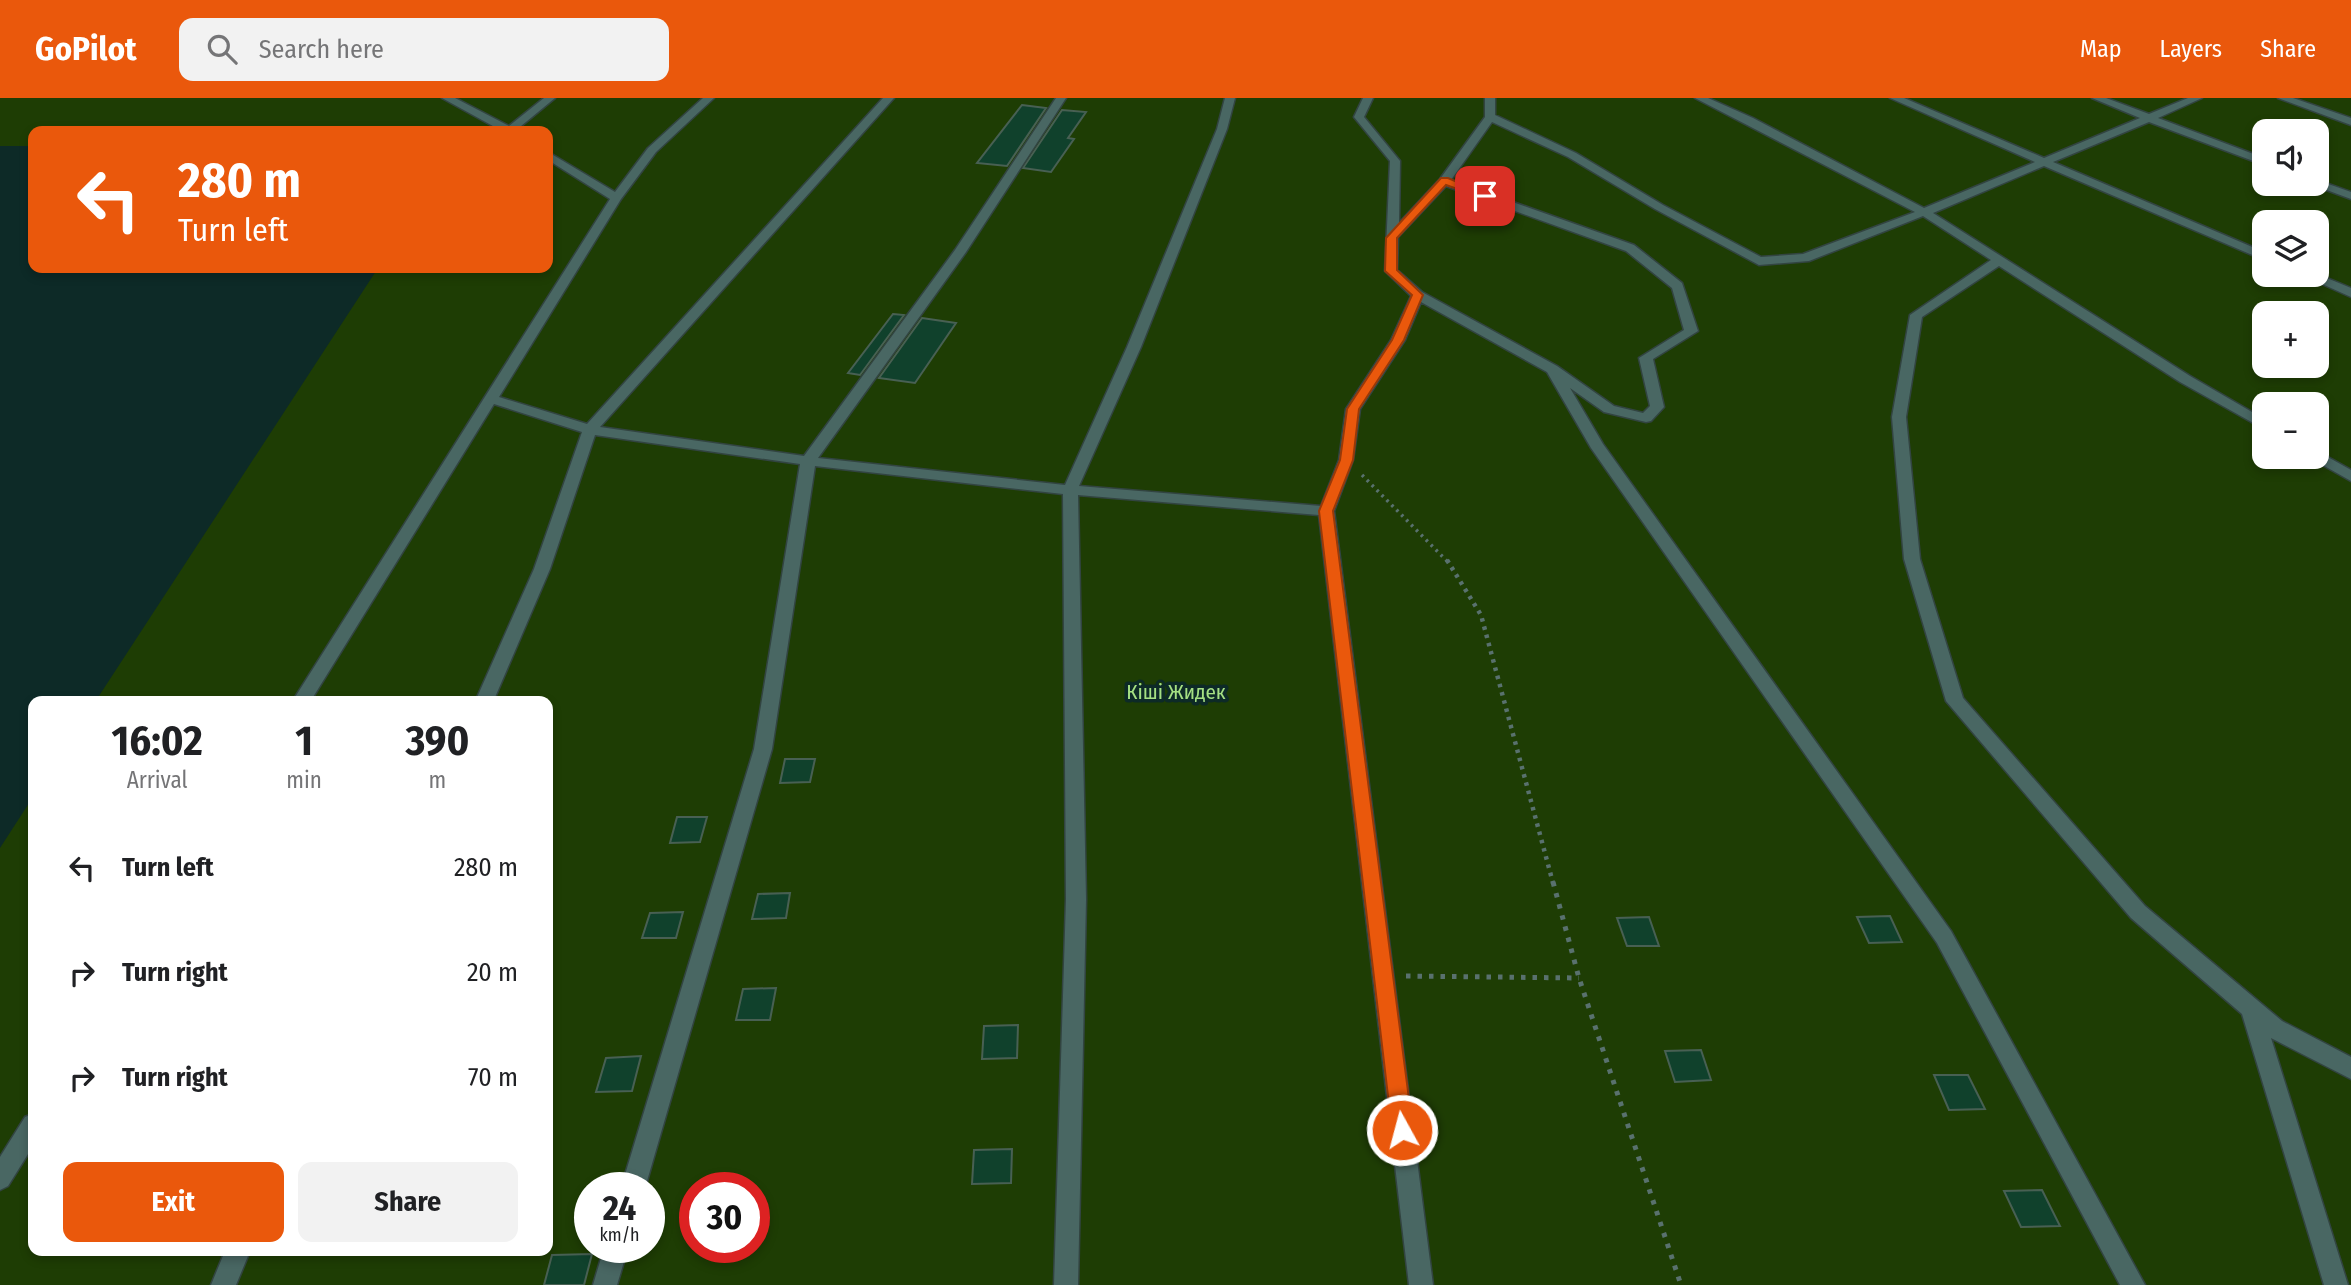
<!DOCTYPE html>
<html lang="en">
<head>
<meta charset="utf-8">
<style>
	body { margin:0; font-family:"Fira Sans Condensed",sans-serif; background:#f2f2f2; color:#202124; height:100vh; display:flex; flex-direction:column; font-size:26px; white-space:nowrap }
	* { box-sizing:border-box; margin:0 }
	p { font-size:23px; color:#757577 }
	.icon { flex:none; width:38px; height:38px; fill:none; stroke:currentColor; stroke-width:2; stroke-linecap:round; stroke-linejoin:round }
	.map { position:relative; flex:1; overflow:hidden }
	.drawer { position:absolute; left:28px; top:598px; width:525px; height:560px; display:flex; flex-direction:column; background:#fff; border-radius:14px; box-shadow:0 4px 10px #0003 }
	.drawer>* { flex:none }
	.guide { position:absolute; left:28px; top:28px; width:525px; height:147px; border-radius:14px; box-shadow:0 4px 10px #0003; background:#ea580c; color:#fff; overflow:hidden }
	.fabs { position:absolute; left:2252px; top:21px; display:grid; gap:14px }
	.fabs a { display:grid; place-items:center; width:77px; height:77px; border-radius:14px; background:#fff; box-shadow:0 4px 10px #0003; font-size:35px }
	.speed { position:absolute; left:574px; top:1074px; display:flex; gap:14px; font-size:35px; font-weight:700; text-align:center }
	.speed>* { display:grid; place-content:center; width:91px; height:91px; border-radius:50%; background:#fff; box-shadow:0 4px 10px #0003; line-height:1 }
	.speed small { font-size:18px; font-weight:400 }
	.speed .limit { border:10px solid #d22; background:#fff; color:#111 }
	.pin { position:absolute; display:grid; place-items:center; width:60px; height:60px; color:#fff; margin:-30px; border-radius:14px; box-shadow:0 4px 10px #0006 }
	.me { position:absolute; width:77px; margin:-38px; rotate:353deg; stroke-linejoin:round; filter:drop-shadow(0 0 5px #0008) }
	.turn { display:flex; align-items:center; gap:24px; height:147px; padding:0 35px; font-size:32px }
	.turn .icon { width:91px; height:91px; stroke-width:2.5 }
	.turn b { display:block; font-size:49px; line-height:60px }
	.eta { display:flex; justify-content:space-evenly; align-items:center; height:119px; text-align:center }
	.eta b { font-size:42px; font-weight:700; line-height:49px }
	.action { display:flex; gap:14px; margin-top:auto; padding:14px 35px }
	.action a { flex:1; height:80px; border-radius:14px; background:#ea580c; color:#fff; font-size:28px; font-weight:700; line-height:80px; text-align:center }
	.action a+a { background:#f2f2f2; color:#202124 }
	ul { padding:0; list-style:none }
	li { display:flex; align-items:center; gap:21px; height:105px; padding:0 35px }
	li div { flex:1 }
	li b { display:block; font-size:26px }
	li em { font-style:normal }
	header { display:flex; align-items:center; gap:42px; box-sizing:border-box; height:98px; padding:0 35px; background:#ea580c; color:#fff }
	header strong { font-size:33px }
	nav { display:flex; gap:38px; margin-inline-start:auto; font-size:24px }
	.search { width:490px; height:63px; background:#f2f2f2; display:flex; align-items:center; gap:18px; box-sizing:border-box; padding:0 24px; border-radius:14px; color:#757577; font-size:26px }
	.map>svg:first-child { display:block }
</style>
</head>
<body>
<header>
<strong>GoPilot</strong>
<div class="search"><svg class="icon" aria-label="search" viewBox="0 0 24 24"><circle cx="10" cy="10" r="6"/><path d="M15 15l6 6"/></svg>Search here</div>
<nav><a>Map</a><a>Layers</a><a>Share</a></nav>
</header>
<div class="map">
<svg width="2351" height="1187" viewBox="0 0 2351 1187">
	<rect width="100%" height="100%" fill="#0d2a27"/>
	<path fill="#1e3d04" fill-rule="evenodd" d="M0,0H2351V1187H0V750L33,699V1153H548V604H95L378,170H548V33H33V48H0ZM2264,33H2317V86H2264ZM2264,124H2317V177H2264ZM2264,215H2317V268H2264ZM2264,306H2317V359H2264ZM590,1090H649V1150H590ZM695,1090H754V1150H695Z"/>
	<path fill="#10412c" stroke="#486053" stroke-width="2" d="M1022,7L1046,10L1007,68L977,65Z
		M1062,12L1086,14L1068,40L1074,41L1051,74L1023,70Z
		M893,216L904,217L860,277L848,275Z
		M922,220L956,225L915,285L879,280Z
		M785,661H815L810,684L780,685Z
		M677,719H707L700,744L670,745Z
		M790,795L786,820L752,821L758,796Z
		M683,814L676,840H642L650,815Z
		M1890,818L1902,844L1869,845L1857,819Z
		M1649,819L1659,848H1627L1617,820Z
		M776,890L770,922H736L743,891Z
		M1018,927L1017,960L982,961L984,928Z
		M1701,952L1711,982L1675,984L1665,953Z
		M641,958L632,993L596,994L606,960Z
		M1934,977H1968L1985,1011L1949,1012Z
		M1012,1051L1011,1085L972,1086L974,1052Z
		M2042,1092L2060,1128L2021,1129L2004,1093Z
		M592,1156L584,1187H544L552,1157Z"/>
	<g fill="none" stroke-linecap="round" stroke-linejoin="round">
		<defs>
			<path id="minor" d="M442,0H455L509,28L544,0H555L515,33H502Z
				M703,0H714L656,54L621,101L499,299L587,326L883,0H894L600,329L804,358L955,152L1056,0H1066L966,154L818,360L1065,387L1127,249L1217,31L1225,0H1235L1227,31L1141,249L1079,388L1321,408L1339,362L1346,311L1391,242L1411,198L1385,173L1390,63L1354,19L1363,0H1373L1364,19L1400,63L1399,125L1440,81L1485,19V0H1495V17L1576,55L1663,107L1761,159L1803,156L1915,114L1695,0H1708L1753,20L1924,110L2035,64L1890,0H1904L2044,60L2140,20L2092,0H2106L2149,16L2188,0H2202L2158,20L2264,60V67L2149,24L2053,64L2264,154V162L2044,68L1933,115L2190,278L2264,321V331L2180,284L1999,168L1922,219L1906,319L1920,461L1963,600L2145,808L2282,923L2351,959V981L2271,940L2348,1187H2324L2242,916L2131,820L1946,603L1904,461L1892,319L1910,217L1991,162L1923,118L1809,163L1759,167L1655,111L1568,59L1492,24L1451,82L1634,147L1682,185L1698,233L1653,261L1664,309L1651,323L1646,324L1604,314L1570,290L1603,346L1951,833L2145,1187H2120L1937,845L1591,350L1547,274L1421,204L1405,242L1360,311L1353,362L1334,413L1433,1187H1409L1319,417L1078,397L1086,801L1078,1187H1054L1066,801L1063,396L815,368L772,651L645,1090H621L754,651L800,366L595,337L550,471L493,604H475L534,471L582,334L494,306L310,604H292L610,101L548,62V54L615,94L648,50ZM1446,88L1626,153L1672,190L1684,232L1639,260L1650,308L1643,315L1614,308L1557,268L1422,194L1397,172L1398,139Z
				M2278,0H2293L2351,20V27Z
				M2317,82L2351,94V101L2313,87L2317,86Z
				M2317,176L2351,190V199L2302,177Z
				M2317,353L2351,372V383L2312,361L2310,359H2317Z
				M33,1016V1048L8,1088L0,1092V1059L25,1019Z
				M604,1150H628L617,1187H593Z
				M225,1153H250L236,1187H211Z"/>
		</defs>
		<use href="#minor" stroke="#324441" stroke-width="3"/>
		<path stroke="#59716e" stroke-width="3.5" stroke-dasharray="2.5 4.5" stroke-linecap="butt" d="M1362,377L1448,464"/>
		<path stroke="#59716e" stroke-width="4.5" stroke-dasharray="3.5 5" stroke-linecap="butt" d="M1447,462L1481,517L1553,785"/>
		<path stroke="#59716e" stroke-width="5" stroke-dasharray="4.5 7" stroke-linecap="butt" d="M1553,784L1579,880L1681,1187
			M1406,878L1579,880"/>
		<use href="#minor" fill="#496763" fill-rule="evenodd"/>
	</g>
	<path fill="#ea580c" stroke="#983908" stroke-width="2" d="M1441,80H1448L1490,98L1482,100L1446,87L1397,140V172L1423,197L1404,242L1359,311L1353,362L1333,413L1413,1032L1410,1040L1402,1042L1395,1040L1392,1032L1319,413L1340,362L1347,311L1392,242L1412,197L1385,173L1386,140Z"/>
	<g text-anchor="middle" stroke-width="7" stroke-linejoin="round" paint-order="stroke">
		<g font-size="21" fill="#a5e083" stroke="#0d2a27">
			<text x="1176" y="601">Кіші Жидек</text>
		</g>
	</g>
</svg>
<div class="fabs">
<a><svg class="icon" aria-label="sound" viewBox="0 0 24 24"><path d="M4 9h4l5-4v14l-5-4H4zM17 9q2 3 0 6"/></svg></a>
<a><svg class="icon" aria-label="layers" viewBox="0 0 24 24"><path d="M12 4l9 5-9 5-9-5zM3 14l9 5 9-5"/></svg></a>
<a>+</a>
<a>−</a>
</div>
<div class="speed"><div>24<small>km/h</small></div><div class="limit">30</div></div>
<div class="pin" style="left:1485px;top:98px;background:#d93025"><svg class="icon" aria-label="arrive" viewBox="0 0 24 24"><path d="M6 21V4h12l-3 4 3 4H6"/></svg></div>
<svg class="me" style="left:1402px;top:1032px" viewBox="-20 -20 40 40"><circle r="17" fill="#ea580c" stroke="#fff" stroke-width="3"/><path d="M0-11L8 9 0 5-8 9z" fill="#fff"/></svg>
<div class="guide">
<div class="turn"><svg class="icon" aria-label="left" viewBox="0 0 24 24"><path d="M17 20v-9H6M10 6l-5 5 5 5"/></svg><div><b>280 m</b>Turn left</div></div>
</div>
<section class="drawer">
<div class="eta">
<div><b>16:02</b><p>Arrival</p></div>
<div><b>1</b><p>min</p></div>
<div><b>390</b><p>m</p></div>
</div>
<ul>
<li><svg class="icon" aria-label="left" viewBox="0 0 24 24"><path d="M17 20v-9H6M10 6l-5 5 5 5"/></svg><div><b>Turn left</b></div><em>280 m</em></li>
<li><svg class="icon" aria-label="right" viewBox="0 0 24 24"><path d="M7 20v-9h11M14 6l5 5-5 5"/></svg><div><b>Turn right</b></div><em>20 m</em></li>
<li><svg class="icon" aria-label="right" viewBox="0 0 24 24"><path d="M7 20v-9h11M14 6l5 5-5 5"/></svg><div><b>Turn right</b></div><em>70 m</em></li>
</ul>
<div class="action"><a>Exit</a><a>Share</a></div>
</section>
</div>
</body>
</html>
